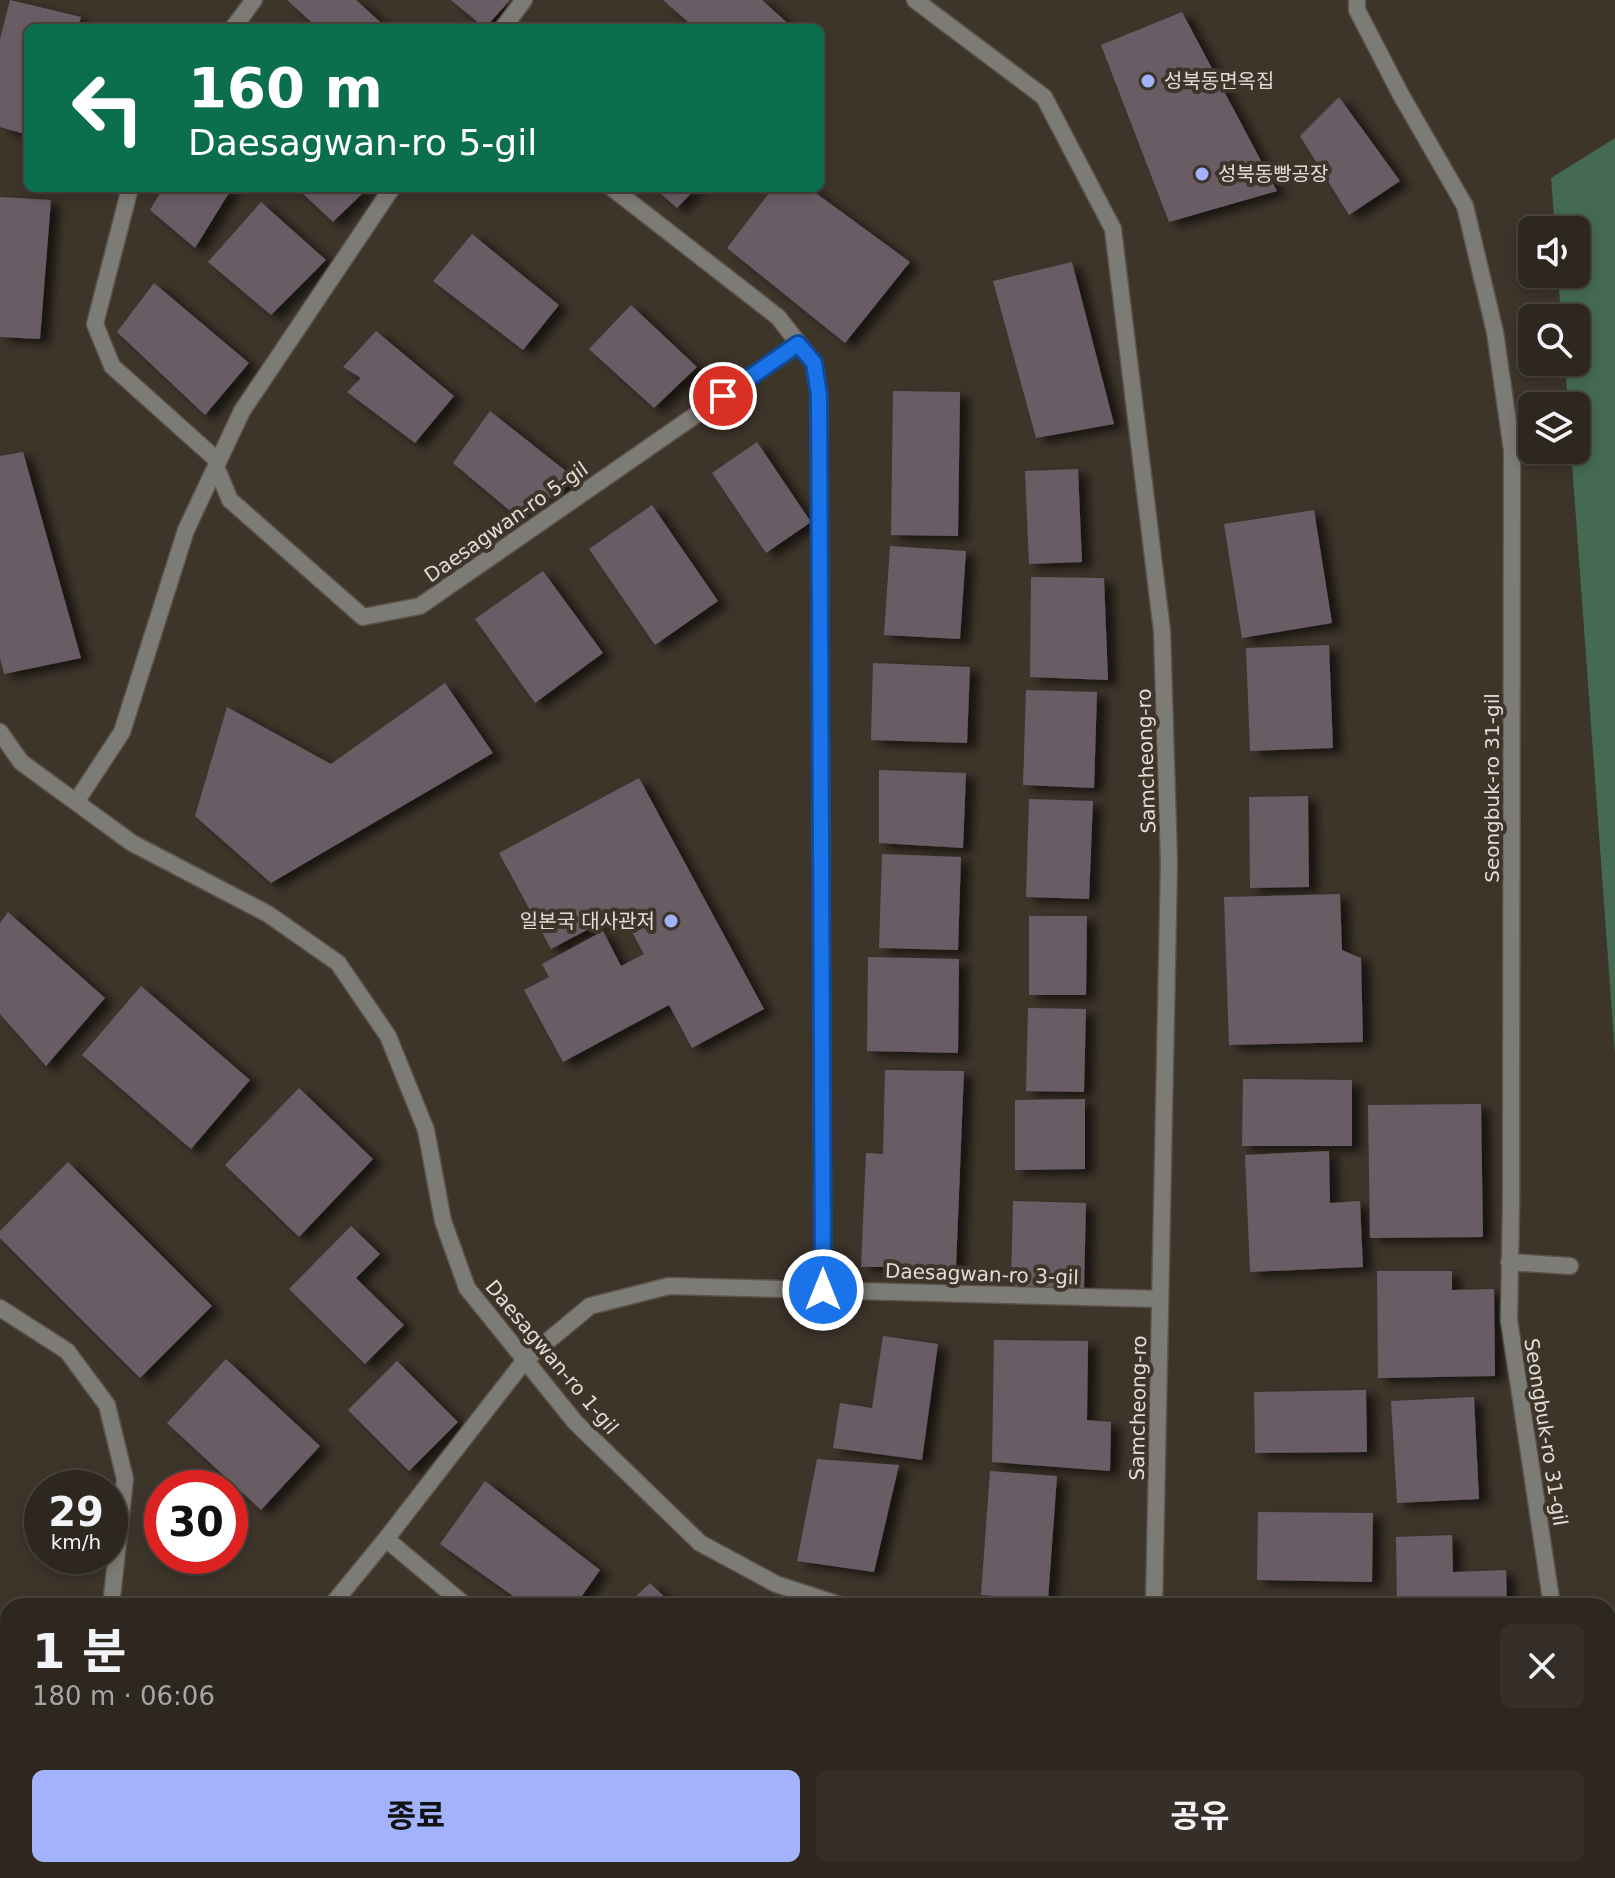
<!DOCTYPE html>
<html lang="ko">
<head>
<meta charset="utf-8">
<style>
	body { margin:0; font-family:"DejaVu Sans","Noto Sans KR",sans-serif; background:#362f29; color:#f1f3f6; height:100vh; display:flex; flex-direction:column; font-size:30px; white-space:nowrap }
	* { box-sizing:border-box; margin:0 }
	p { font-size:26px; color:#a7a5a5 }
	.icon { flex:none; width:44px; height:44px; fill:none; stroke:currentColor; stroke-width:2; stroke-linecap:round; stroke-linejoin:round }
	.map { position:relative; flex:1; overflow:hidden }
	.details { position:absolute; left:0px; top:1598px; width:1616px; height:280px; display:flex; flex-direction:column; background:#2e2720; border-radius:24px 24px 0 0; box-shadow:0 4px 12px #0003,0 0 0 2px #49443e }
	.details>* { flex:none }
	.hud { position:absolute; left:24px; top:24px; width:800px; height:168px; border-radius:12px; box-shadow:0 4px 12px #0003,0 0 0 2px #49443e; background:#0b6e4f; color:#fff; overflow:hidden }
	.tools { position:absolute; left:1518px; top:216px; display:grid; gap:16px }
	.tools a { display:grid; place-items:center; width:72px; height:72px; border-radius:12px; background:#2e2720; box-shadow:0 4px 12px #0003,0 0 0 2px #49443e; font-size:40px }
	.speed { position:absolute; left:24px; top:1470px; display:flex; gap:16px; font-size:40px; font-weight:700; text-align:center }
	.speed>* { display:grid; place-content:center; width:104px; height:104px; border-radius:50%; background:#2e2720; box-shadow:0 4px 12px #0003,0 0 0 2px #49443e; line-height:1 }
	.speed small { font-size:20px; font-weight:400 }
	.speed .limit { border:12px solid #d22; background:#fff; color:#111 }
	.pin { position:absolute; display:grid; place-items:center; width:68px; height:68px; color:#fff; margin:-34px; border:4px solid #fff; border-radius:50%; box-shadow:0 2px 8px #0007 }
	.me { position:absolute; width:88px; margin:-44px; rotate:0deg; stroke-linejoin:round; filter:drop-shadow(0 0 6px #0008) }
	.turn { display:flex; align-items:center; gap:28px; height:168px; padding:0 32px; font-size:36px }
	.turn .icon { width:104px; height:104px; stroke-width:2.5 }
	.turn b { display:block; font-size:56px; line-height:68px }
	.round { display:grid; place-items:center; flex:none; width:84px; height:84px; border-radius:12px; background:#362f29 }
	.summary { display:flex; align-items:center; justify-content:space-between; height:136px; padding:0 32px }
	h1 { font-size:48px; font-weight:700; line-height:60px }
	.cta { display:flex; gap:16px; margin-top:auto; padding:16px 32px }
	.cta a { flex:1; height:92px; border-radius:12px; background:#a3b2fd; color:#111; font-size:32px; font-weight:700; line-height:92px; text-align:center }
	.cta a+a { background:#362f29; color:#f1f3f6 }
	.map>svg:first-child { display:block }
</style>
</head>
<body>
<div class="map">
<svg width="1615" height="1878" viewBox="0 0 1615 1878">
	<defs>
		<filter id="shadow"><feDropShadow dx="9" dy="5" stdDeviation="4" flood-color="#0009"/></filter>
	</defs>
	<rect width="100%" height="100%" fill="#3d342a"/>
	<path fill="#446a52" d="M1615,138V1054L1571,450H1576V406H1568L1565,362H1576V318H1561L1558,274H1576V230H1555L1551,178Z"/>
	<path fill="#6a5c65" filter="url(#shadow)" d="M10,0L81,17L78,28H28V135L0,127V39Z
		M287,0H356L387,28H318Z
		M451,0H510L485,28Z
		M663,0H762L793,28H695Z
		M1182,12L1277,191L1169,222L1101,45Z
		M1339,97L1400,181L1349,215L1300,136Z
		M163,188H232L195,248L150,210Z
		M297,188H368L333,222Z
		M654,188H696L677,208Z
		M773,188H809L910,262L845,343L727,248Z
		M0,197L51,200L40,339L0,337Z
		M261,202L326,260L271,315L208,262Z
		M472,234L559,305L523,350L433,281Z
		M1072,262L1114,424L1036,438L993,281Z
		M154,283L249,363L205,415L117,332Z
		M631,305L697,367L654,408L589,349Z
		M376,331L454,396L415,443L347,392L361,378L343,367Z
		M893,391L960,392L958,536L891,535Z
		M490,411L571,475L555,500L536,491L515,515L453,463Z
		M757,442L811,522L766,553L712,473Z
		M23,452L81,658L4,674L0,658V456Z
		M1078,469L1082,562L1029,564L1025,471Z
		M652,505L718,601L655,645L589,549Z
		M1314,510L1332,623L1242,638L1224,524Z
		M890,546L966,551L960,639L884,635Z
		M543,571L603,653L535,703L475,619Z
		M1031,577L1104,578L1108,680L1030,677Z
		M1329,645L1333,748L1250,751L1246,648Z
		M873,663L970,667L967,743L871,740Z
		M445,683L493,753L271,883L195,816L227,707L331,764Z
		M1026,690L1097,692L1094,788L1023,785Z
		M879,770L966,773L963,848L879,843Z
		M639,778L764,1009L692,1048L669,1005L563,1062L524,990L549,977L542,964L603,931L621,966L644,954L621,912L551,949L499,853Z
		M1308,796L1309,887L1250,888L1249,797Z
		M1029,799L1093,801L1089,899L1026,897Z
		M882,854L961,857L958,950L879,948Z
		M1340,894L1342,950L1361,958L1363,1042L1229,1045L1224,897Z
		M8,912L105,998L46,1066L0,1014V923Z
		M1029,916H1087L1086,995H1029Z
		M868,957L959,959L958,1053L867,1051Z
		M141,986L250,1080L191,1149L82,1055Z
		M1028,1008L1086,1009L1084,1092L1026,1091Z
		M885,1070L964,1071L956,1267H861L866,1153L883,1154Z
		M1243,1079L1352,1080V1146H1242Z
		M299,1088L373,1159L299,1237L225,1165Z
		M1085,1099V1169L1015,1170V1100Z
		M1481,1104L1483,1237L1370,1238L1368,1105Z
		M1329,1151L1330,1203L1360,1201L1363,1267L1250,1272L1245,1155Z
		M68,1162L212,1306L140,1378L0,1238V1231Z
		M1013,1201L1086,1203L1084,1288L1011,1287Z
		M351,1226L380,1254L356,1278L404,1325L365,1364L289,1289Z
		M1377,1271H1452V1290L1494,1289L1495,1376L1378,1378Z
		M883,1336L938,1344L922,1460L833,1448L840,1403L872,1408Z
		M994,1340L1088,1341L1087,1420L1111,1422L1110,1471L992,1462Z
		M226,1359L320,1446L261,1510L167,1423Z
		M397,1361L458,1422L409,1471L348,1410Z
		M1366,1390L1367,1452L1255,1453L1254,1392Z
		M1474,1397L1479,1499L1397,1503L1391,1401Z
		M817,1459L899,1465L874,1572L797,1561Z
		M990,1471L1057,1476L1048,1600L981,1595Z
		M485,1481L600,1570L575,1606H527L440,1544Z
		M1258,1512L1373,1513L1372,1582L1257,1580Z
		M1452,1535L1453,1572L1506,1570L1507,1606H1397L1396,1537Z
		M650,1583L674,1606H626Z
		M385,1870H456L464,1878H393Z
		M557,1870H589L583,1878H567Z
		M973,1870H1068L1072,1877L977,1878Z
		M1291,1870H1391L1389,1878H1289Z"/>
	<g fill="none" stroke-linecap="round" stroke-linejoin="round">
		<defs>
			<path id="minor" d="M1357,0V10L1401,95L1465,206L1495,332L1512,450L1511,1206L1509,1320L1552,1606
				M233,28L254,0
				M503,28L524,0
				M130,188L95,324L112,366L218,461
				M612,188L778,317L814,363L819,395L823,1290
				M216,467L230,500L363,617L420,606L798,344
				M0,732L21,762L132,843L268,914L338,963L388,1036L426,1130L443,1221L467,1288L575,1422L700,1543L776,1584L843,1606
				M76,802L122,732L186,530L242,411L392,188
				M1509,1262L1570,1266
				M0,1308L67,1351L107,1405L125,1479L111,1606
				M386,1539L466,1606
				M331,1606L386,1539L525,1360L590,1306L669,1286L1160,1299
				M1608,1665L1615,1741
				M242,1870L257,1878
				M1516,1878L1518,1870"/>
			<path id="tertiary" d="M915,0L1044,97L1113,229L1162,631L1169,863L1154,1606
				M1129,1878L1130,1870"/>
		</defs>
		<use href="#minor" stroke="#5b5249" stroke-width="19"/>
		<use href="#tertiary" stroke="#5b5249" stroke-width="19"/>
		<use href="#minor" stroke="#7d7b75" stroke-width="16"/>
		<use href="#tertiary" stroke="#7d7b75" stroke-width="16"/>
	</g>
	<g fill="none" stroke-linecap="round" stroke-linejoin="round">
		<defs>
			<path id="route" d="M723,396L798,344L814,363L819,395L823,1290"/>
		</defs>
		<use href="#route" stroke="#114b97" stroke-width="20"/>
		<use href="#route" stroke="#1a73e8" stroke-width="14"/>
	</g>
	<g fill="#a3b2fd" stroke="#3d342a" stroke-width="3">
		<circle cx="1148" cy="81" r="8"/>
		<circle cx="1202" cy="174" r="8"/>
		<circle cx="671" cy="921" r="8"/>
	</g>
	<g text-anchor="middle" stroke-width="8" stroke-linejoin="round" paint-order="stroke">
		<g font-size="20" fill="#e3ddd6" stroke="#3d342a" text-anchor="start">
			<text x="1164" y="88">성북동면옥집</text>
			<text x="1218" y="181">성북동빵공장</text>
			<text x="655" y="928" text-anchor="end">일본국 대사관저</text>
		</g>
		<g font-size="20" fill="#e3ddd6" stroke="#3d342a">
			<text transform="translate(506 522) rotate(-35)" y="7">Daesagwan-ro 5-gil</text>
			<text transform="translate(1146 761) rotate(-92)" y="7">Samcheong-ro</text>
			<text transform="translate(1492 788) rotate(-90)" y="7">Seongbuk-ro 31-gil</text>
			<text transform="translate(982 1274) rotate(2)" y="7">Daesagwan-ro 3-gil</text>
			<text transform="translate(552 1357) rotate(50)" y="7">Daesagwan-ro 1-gil</text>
			<text transform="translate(1138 1408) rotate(-89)" y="7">Samcheong-ro</text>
			<text transform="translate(1546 1432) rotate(81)" y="7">Seongbuk-ro 31-gil</text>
		</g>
	</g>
</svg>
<div class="tools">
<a><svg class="icon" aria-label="sound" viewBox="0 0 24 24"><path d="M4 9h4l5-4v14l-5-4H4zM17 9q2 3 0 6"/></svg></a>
<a><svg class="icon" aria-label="search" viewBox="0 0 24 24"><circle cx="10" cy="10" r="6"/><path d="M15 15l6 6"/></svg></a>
<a><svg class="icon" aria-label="layers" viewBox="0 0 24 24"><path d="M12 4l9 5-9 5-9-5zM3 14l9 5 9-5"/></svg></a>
</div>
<div class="speed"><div>29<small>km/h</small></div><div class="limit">30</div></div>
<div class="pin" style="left:723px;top:396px;background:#d93025"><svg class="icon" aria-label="arrive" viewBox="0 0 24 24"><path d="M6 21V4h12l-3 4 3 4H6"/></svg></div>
<svg class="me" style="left:823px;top:1290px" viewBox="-20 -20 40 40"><circle r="17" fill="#1a73e8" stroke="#fff" stroke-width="3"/><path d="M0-11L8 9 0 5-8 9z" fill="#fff"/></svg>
<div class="hud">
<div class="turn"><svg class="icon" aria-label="left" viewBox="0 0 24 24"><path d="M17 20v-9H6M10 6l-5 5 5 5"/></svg><div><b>160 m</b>Daesagwan-ro 5-gil</div></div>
</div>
<section class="details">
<div class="summary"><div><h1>1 분</h1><p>180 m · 06:06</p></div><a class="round"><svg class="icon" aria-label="close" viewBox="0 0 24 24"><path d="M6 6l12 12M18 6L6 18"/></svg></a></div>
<div class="cta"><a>종료</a><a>공유</a></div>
</section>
</div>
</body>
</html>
